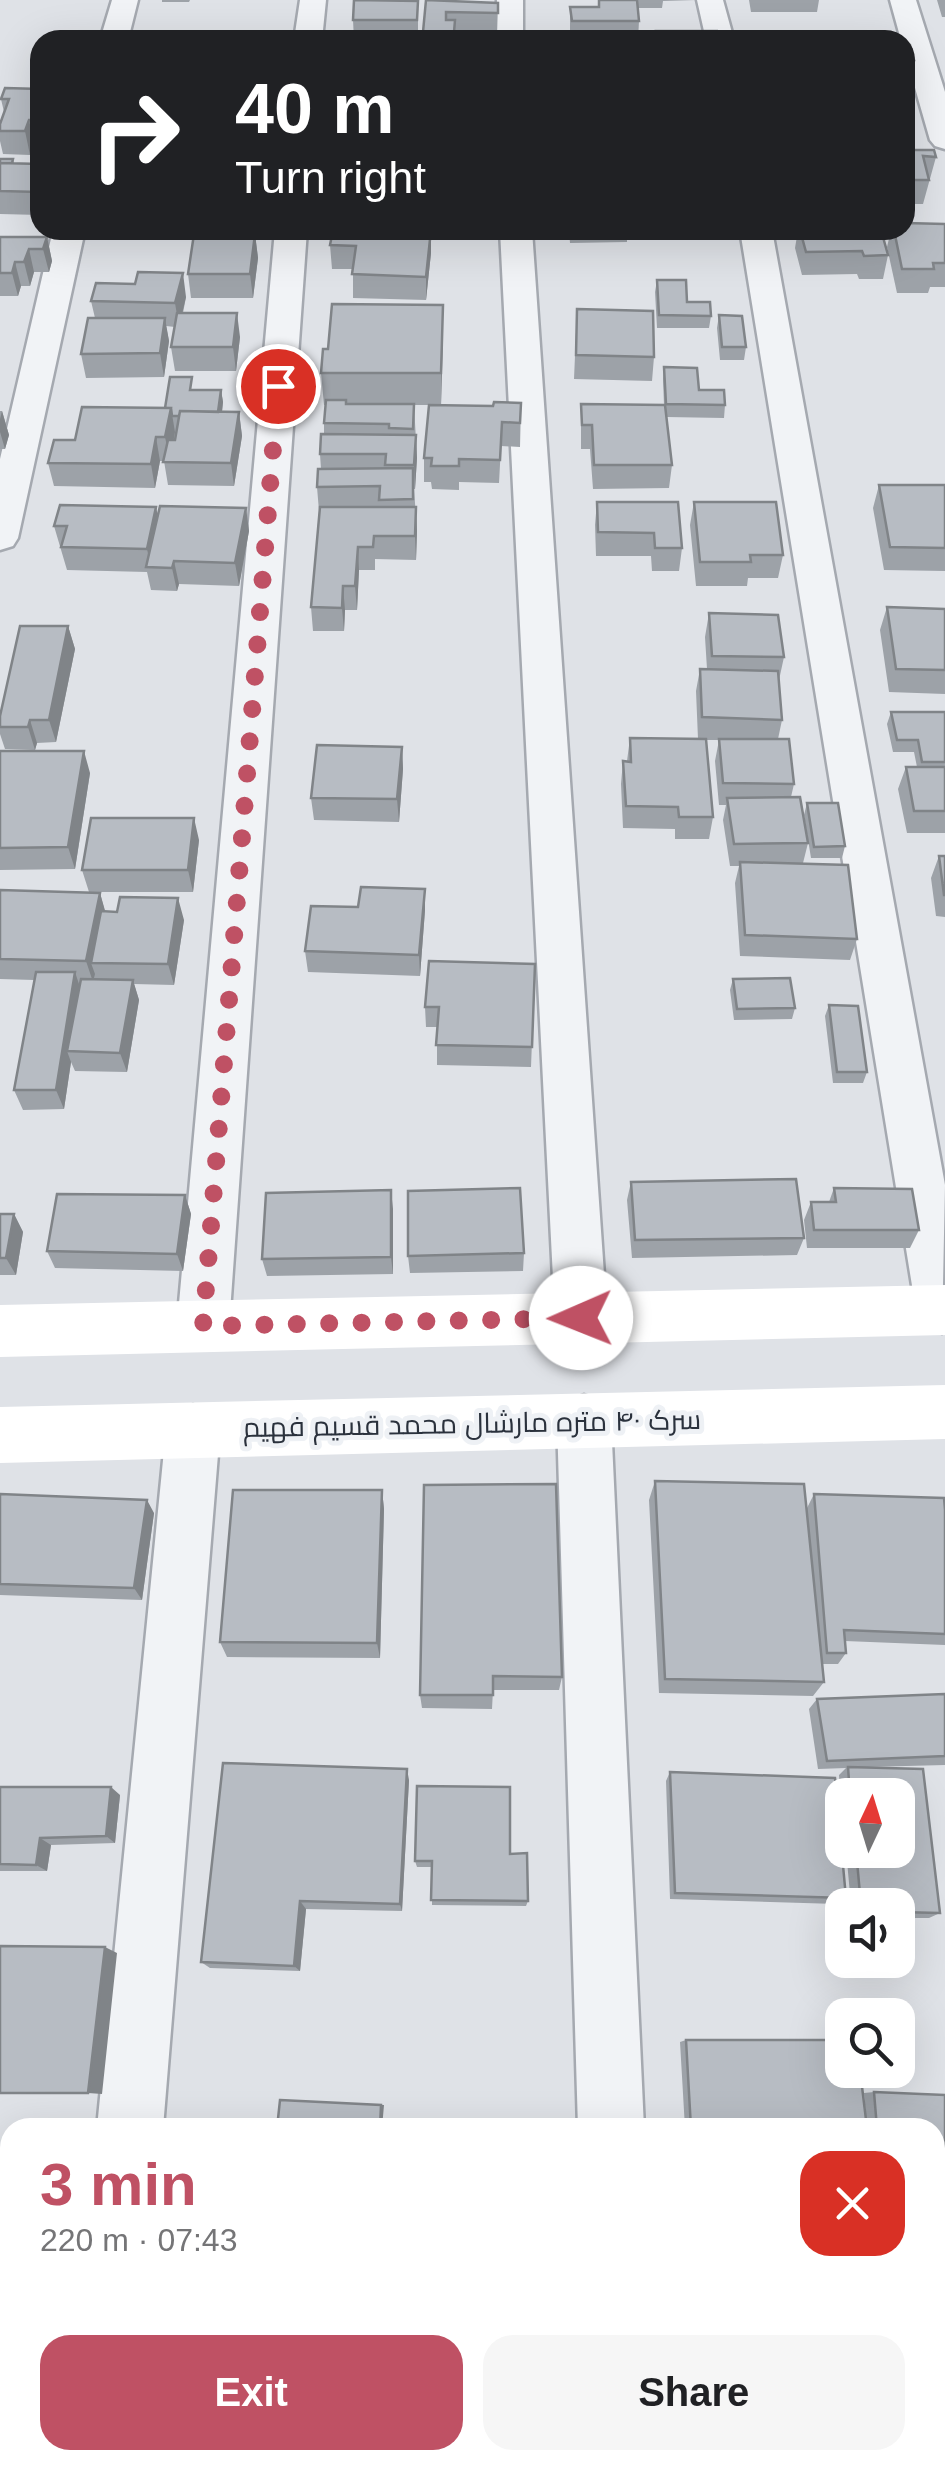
<!DOCTYPE html>
<html lang="en">
<head>
<meta charset="utf-8">
<style>
	body { margin:0; font-family:Arial,Cairo,sans-serif; background:#f6f6f6; color:#202124; height:100vh; display:flex; flex-direction:column; font-size:38px; white-space:nowrap }
	* { box-sizing:border-box; margin:0 }
	p { font-size:32px; color:#757577 }
	.icon { flex:none; width:55px; height:55px; fill:none; stroke:currentColor; stroke-width:2; stroke-linecap:round; stroke-linejoin:round }
	.map { position:relative; flex:1; overflow:hidden }
	.sheet { position:absolute; left:0px; top:2118px; width:945px; height:352px; display:flex; flex-direction:column; background:#fff; border-radius:30px 30px 0 0; box-shadow:0 10px 40px #0002 }
	.sheet>* { flex:none }
	.top-card { position:absolute; left:30px; top:30px; width:885px; height:210px; border-radius:30px; box-shadow:0 10px 40px #0002; background:#202124; color:#fff; overflow:hidden }
	.needle { width:65px; rotate:4deg }
	.buttons { position:absolute; left:825px; top:1778px; display:grid; gap:20px }
	.buttons a { display:grid; place-items:center; width:90px; height:90px; border-radius:20px; background:#fff; box-shadow:0 10px 40px #0002; font-size:50px }
	.pin { position:absolute; display:grid; place-items:center; width:85px; height:85px; color:#fff; margin:-42px; border:5px solid #fff; border-radius:50%; box-shadow:0 2px 10px #0007 }
	.me { position:absolute; width:110px; margin:-55px; rotate:269deg; stroke-linejoin:round; filter:drop-shadow(0 0 8px #0008) }
	.turn { display:flex; align-items:center; gap:35px; height:210px; padding:0 40px; font-size:45px }
	.turn .icon { width:130px; height:130px; stroke-width:2.5 }
	.turn b { display:block; font-size:70px; line-height:85px }
	.round { display:grid; place-items:center; flex:none; width:105px; height:105px; border-radius:30px; background:#f6f6f6 }
	.head { display:flex; align-items:center; justify-content:space-between; height:170px; padding:0 40px }
	h1 { font-size:60px; font-weight:800; line-height:75px; color:#bf5164 }
	.primary-button { display:flex; gap:20px; margin-top:auto; padding:20px 40px }
	.primary-button a { flex:1; height:115px; border-radius:30px; background:#bf5164; color:#fff; font-size:40px; font-weight:800; line-height:115px; text-align:center }
	.primary-button a+a { background:#f6f6f6; color:#202124 }
	.map>svg:first-child { display:block }
</style>
</head>
<body>
<div class="map">
<svg width="945" height="2468" viewBox="0 0 945 2468">
	<rect width="100%" height="100%" fill="#dfe2e7"/>
	<g fill="none" stroke-linecap="round" stroke-linejoin="round">
		<defs>
			<path id="street" d="M112,0H138L128,40H100Z
				M300,0H326L322,40H294Z
				M497,0H523V40H495Z
				M697,0H723L734,40H706Z
				M890,0H916L945,92V149L935,146L930,140L905,53V40H901Z
				M53,230H85L18,538L13,546L0,550V459Z
				M275,230H307L229,1326L221,1342L203,1349L185,1342L177,1326Z
				M500,230H532L607,1318L599,1334L581,1341L563,1334L555,1318Z
				M740,230H772L945,1185L942,1333L924,1326L916,1310Z
				M584,1395L603,1402L611,1420L644,2128H578L557,1420L565,1402Z
				M193,1405L212,1412L220,1430L163,2128H97L166,1430L174,1412Z
				M62,2460H136V2468H62Z
				M587,2460H661V2468H587Z"/>
		</defs>
		<use href="#street" stroke="#a5a9b0" stroke-width="5"/>
		<use href="#street" fill="#f1f3f6" fill-rule="evenodd"/>
		<path fill="#fff" fill-rule="evenodd" d="M945,1285V1335L0,1357V1305Z
			M945,1385V1439L0,1463V1407Z"/>
	</g>
	<path fill="#9da2a8" d="M162,0H190L189,2H162Z
		M426,0L498,3L497,36L455,35V40H423Z
		M598,0H696L663,1L662,8H638L639,21L638,40H570V7H598Z
		M749,0H819L817,12H751Z
		M937,0H945V17H942Z
		M418,1V40H354L353,20Z
		M905,45L914,60L909,83H905Z
		M40,89V144H34L30,155L3,154L0,141V124L4,112L1,99Z
		M905,150L936,157L923,204H905Z
		M0,159H13L14,163L40,164V215L0,214Z
		M945,224V287H930L928,293H897L887,247L891,230H905Z
		M343,230H506V233L431,232V253L426,300L353,298V269H332L330,245L342,236Z
		M569,230H642V232L627,233V242L570,243Z
		M798,230H881L888,255L883,279H859L857,274L802,275L795,248Z
		M255,234L258,258L253,298H191L188,274Z
		M0,237H47L52,261L49,272H34L30,286H21L18,296H0Z
		M657,280L687,302L711,316L709,328H657L655,292Z
		M186,297L183,313L240,337L236,371H175L171,347L175,327L166,326L169,341L164,377L86,378L81,354L95,318L91,301Z
		M443,305L441,405L493,406L521,403L520,447L501,446L499,483L459,482V490L432,489L431,482H424V458L429,405H414L417,458L415,489H414L417,531L416,560L375,559V570H359L357,610H345L344,631H313L311,607L319,511L317,487L321,469L320,454L324,434V423L325,405H324L321,373L328,349Z
		M577,309L654,357L652,381L574,379Z
		M719,315L746,347L744,360H720L717,328Z
		M664,367L699,390L725,405L724,418L667,417L672,465L669,488L593,489L590,449H581V404L664,405L663,379Z
		M194,390H221L223,402L222,412H239L242,436L234,486L168,485L164,461H160L155,488L54,486L48,463L75,440L165,408Z
		M0,411H2L9,435L5,449H0Z
		M879,485H945V571L884,570L873,508Z
		M597,502L682,548L679,571H652L651,556H596L595,525Z
		M694,502L783,555L778,578H748L747,586H696L690,525Z
		M246,508L249,531L239,586L179,584L177,591L151,590L147,572L67,570L54,526L158,514Z
		M887,607L945,609V694L889,692L880,630Z
		M709,613L784,657L779,680L782,720L778,739L794,784L791,797L808,843L803,863L857,939L850,960L740,956L735,883L739,866H730L723,820L726,805H719L715,761L719,740H706L713,817L709,839H675V829L623,828L621,784L623,761H627L630,738L698,739L696,691L700,669H707L705,637Z
		M68,626L75,649L56,742L37,743L35,750L5,749L0,734V727Z
		M891,712H945V833H907L898,789L906,767H917L914,752H893L887,724Z
		M402,747L403,769L399,822L314,820L311,798Z
		M0,751L90,773L75,869L0,870Z
		M807,803L845,846L842,858H811L804,815Z
		M199,840L193,892H89L82,870Z
		M939,856H945V917L936,916L931,878Z
		M425,889V910L420,976L308,972L305,951L358,907Z
		M0,890L100,893L105,912L184,920L174,985L134,984L139,1000L127,1072L75,1071L71,1062L64,1109L23,1110L14,1090L34,980L0,979Z
		M535,964L531,1067L437,1065V1027H426L425,1007Z
		M733,979L795,1008L792,1019L734,1020L730,990Z
		M829,1005L867,1072L863,1083H833L825,1016Z
		M631,1182L804,1238L797,1255L632,1258L627,1200Z
		M834,1188L919,1230L910,1248H807L804,1220L811,1202H829Z
		M185,1195L191,1214L183,1271L55,1268L47,1251Z
		M393,1209V1274L267,1276L262,1259Z
		M0,1214H14L23,1232L16,1275H0Z
		M524,1253L523,1271L410,1273L408,1256Z
		M655,1481L807,1508L814,1494L945,1510V1645L845,1641L846,1653L838,1664H822L824,1682L813,1696L659,1693L649,1500Z
		M424,1485L562,1677L559,1690H493L492,1709L422,1708L420,1695Z
		M382,1490L384,1509L380,1658L227,1657L220,1642Z
		M0,1494L154,1513L142,1600L0,1595Z
		M945,1694V1765L867,1767L923,1769L940,1913L929,1918H898V1905H851L846,1850H898V1795H842V1816L839,1775L846,1768L818,1769L809,1709L817,1699Z
		M670,1772L846,1898L837,1904L670,1899L666,1781Z
		M409,1780L402,1911L306,1909L300,1971L210,1968L201,1962Z
		M0,1787L120,1795L115,1843L51,1845L47,1871H0Z
		M510,1854L528,1901L526,1906L432,1905V1867H417L415,1861Z
		M686,2040L867,2128H685L680,2042Z
		M874,2092L935,2128H867L864,2093Z
		M935,2267H945V2460H935Z"/>
	<path fill="#808488" d="M29,120L34,144L30,155L25,131Z
		M431,230V253L426,300V277Z
		M255,234L258,258L253,298L250,274Z
		M47,237L52,261L49,272L43,249Z
		M29,249L34,272L30,286L24,262Z
		M15,262L21,286L18,296L12,273Z
		M183,273L186,297L179,327L175,303Z
		M443,305V337L441,405V373Z
		M237,313L240,337L236,371L233,347Z
		M165,318L169,341L164,377L160,353Z
		M221,390L223,402L220,429L218,416Z
		M171,408L175,432L170,461L165,437Z
		M2,411L9,435L5,449L0,432V419Z
		M239,412L242,436L234,486L231,463Z
		M416,435L417,458L415,489L414,465Z
		M156,437L160,461L155,488L151,464Z
		M156,507L161,530L151,567L147,549Z
		M416,507L417,531L416,560L415,536Z
		M246,508L249,531L239,586L235,563Z
		M358,547L359,570L357,610L355,586Z
		M174,561L179,584L177,591L172,568Z
		M343,586L345,610L344,631L342,608Z
		M68,626L75,649L56,742L49,720Z
		M30,720L37,743L35,750L28,727Z
		M402,747L403,769L399,822L397,799Z
		M84,751L90,773L75,869L68,847Z
		M194,818L199,840L193,892L188,870Z
		M425,889V910L420,976L419,955Z
		M100,893L106,914L91,963L95,974L93,982L86,961Z
		M178,898L184,920L174,985L168,964Z
		M75,972L82,993L67,1051L71,1062L64,1109L56,1090Z
		M133,980L139,1000L127,1072L120,1053Z
		M391,1190L393,1209V1274L391,1257Z
		M185,1195L191,1214L183,1271L177,1254Z
		M14,1214L23,1232L16,1275L6,1258Z
		M382,1490L384,1509L380,1658L377,1643Z
		M147,1500L154,1513L142,1600L134,1588Z
		M407,1769L409,1780L402,1911L400,1904Z
		M111,1787L120,1795L115,1843L106,1836Z
		M40,1838L51,1845L47,1871L36,1865Z
		M300,1901L306,1909L300,1971L294,1966Z
		M105,1947L117,1953L102,2094L88,2093Z
		M381,2105H384L382,2128H380Z"/>
	<path fill="#b7bcc3" stroke="#808488" stroke-width="2.5" d="M354,0L418,1L417,20H353Z
		M426,0L498,3V13L446,12V20H455L454,32H423Z
		M599,0H637L639,21H572L570,7H599Z
		M656,31H717L719,40H658Z
		M905,45H910L914,60H905Z
		M5,88L40,89V120H29L25,131H0V124L9,99H1Z
		M905,150H934L936,157L923,156L929,180H905Z
		M0,159H13L12,163H0Z
		M0,163L40,164V192L0,191Z
		M905,223L945,224V263H933L934,269H902L894,230H905Z
		M343,230H431L426,277L352,274L356,246L330,245L332,235L342,236Z
		M800,230H881L888,255L864,256L862,251L806,252Z
		M194,234H255L250,274H188Z
		M0,237H47L43,249H29L24,262H15L12,273H0Z
		M138,272L183,273L175,303L91,301L96,283L135,284Z
		M657,280H686L687,302H710L711,316L659,315Z
		M332,304L443,305L441,373H321L323,349H328Z
		M577,309L653,311L654,357L576,355Z
		M177,313H237L233,347H171Z
		M719,315L742,316L746,347H722Z
		M88,318H165L160,353L81,354Z
		M664,367L697,368L699,390H724L725,405L666,404Z
		M170,377H192L190,390H221L218,412L180,411L179,416H172L171,408H165Z
		M326,400H346V404H414L413,429L389,428V424L324,423Z
		M494,402L521,403L520,423L502,422L500,460L459,459V466H431L432,458H424L429,405L493,406Z
		M581,404L665,405L672,465H594L592,425H582Z
		M82,407L171,408L165,437H156L151,464L48,463L54,440H75Z
		M180,411L239,412L231,463L163,462L168,440H175Z
		M321,434L416,435L414,465H385L386,454H320Z
		M413,468V499L379,500L380,486L317,487L318,469Z
		M879,485H945V548L890,547Z
		M597,502H678L682,548H655L654,533L598,532Z
		M694,502H776L783,555H750L751,562H700Z
		M60,505L156,507L147,549L61,547L67,526H54Z
		M160,506L246,508L235,563L174,561L172,568L146,567Z
		M320,507H416L415,536H374L373,547H358L355,586H343L342,608L311,607Z
		M887,607L945,609V670L896,669Z
		M709,613L778,615L784,657L712,656Z
		M20,626H68L49,720H30L28,727H0V716Z
		M700,669L778,671L782,720L702,717Z
		M891,712H945V762H922L918,740H897Z
		M630,738L706,739L713,817H679L678,807L626,806L623,761L631,762Z
		M719,739H789L794,784L723,783Z
		M317,745L402,747L397,799L311,798Z
		M0,751H84L68,847L0,848Z
		M906,767H945V811H914Z
		M800,797L808,843L734,844L727,798Z
		M807,803H838L845,846L814,847Z
		M91,818H194L188,870H82Z
		M939,856H945V895H944Z
		M740,862L848,865L857,939L745,935Z
		M361,887L425,889L419,955L305,951L311,906L358,907Z
		M0,890L100,893L86,961L0,959Z
		M120,897L178,898L168,964L91,963L101,911L117,912Z
		M429,961L535,964L532,1047L436,1045L439,1007H425Z
		M36,972H75L56,1090H14Z
		M790,978L795,1008L737,1009L733,979Z
		M81,979L133,980L120,1053L67,1051Z
		M829,1005L858,1006L867,1072H837Z
		M796,1179L804,1238L635,1240L631,1182Z
		M520,1188L524,1253L408,1256V1191Z
		M834,1188L912,1189L919,1230H814L811,1202H836Z
		M391,1190V1257L262,1259L266,1193Z
		M57,1194L185,1195L177,1254L47,1251Z
		M0,1214H14L6,1258H0Z
		M655,1481L804,1484L824,1682L665,1679Z
		M556,1484L562,1677L493,1676V1695H420L424,1485Z
		M233,1490H382L377,1643L220,1642Z
		M0,1494L147,1500L134,1588L0,1584Z
		M814,1494L944,1498L945,1510V1634L844,1630L846,1653H827Z
		M945,1694V1756L827,1761L817,1699Z
		M223,1763L407,1769L400,1904L300,1901L294,1966L201,1962Z
		M848,1767L923,1769L940,1913L898,1912V1905H861L856,1850H898V1795H850Z
		M670,1772L835,1778L846,1898L675,1893Z
		M417,1786L510,1787V1854L527,1853L528,1901L431,1900L432,1861H415Z
		M0,1787H111L106,1836L40,1838L36,1865L0,1864Z
		M0,1946L105,1947L88,2093H0Z
		M686,2040H842V2070H860L867,2128H691Z
		M874,2092L945,2095V2209H935V2128H877Z
		M280,2100L381,2105L380,2128H277Z
		M935,2273H945V2460H930H935Z
		M373,2460H560V2468H373Z
		M849,2460H893L894,2468L849,2466Z"/>
	<g fill="none" stroke-linecap="round" stroke-linejoin="round">
		<path stroke="#bf5164" stroke-width="18" stroke-dasharray="0 32.4" d="M278,386L203,1326L581,1318"/>
	</g>
	<g text-anchor="middle" stroke-width="10" stroke-linejoin="round" paint-order="stroke">
		<g font-size="28" fill="#2a313c" stroke="#eef1f5">
			<text transform="translate(472 1423) rotate(-1)" y="10">سرک ۴۰ متره مارشال محمد قسیم فهیم</text>
		</g>
	</g>
</svg>
<div class="buttons">
<a><svg class="needle" viewBox="-14 -14 28 28"><path d="M0-13l5 13h-10z" fill="#e53935"/><path d="M0 13l5-13h-10z" fill="#757577"/></svg></a>
<a><svg class="icon" aria-label="sound" viewBox="0 0 24 24"><path d="M4 9h4l5-4v14l-5-4H4zM17 9q2 3 0 6"/></svg></a>
<a><svg class="icon" aria-label="search" viewBox="0 0 24 24"><circle cx="10" cy="10" r="6"/><path d="M15 15l6 6"/></svg></a>
</div>
<div class="pin" style="left:278px;top:386px;background:#d93025"><svg class="icon" aria-label="arrive" viewBox="0 0 24 24"><path d="M6 21V4h12l-3 4 3 4H6"/></svg></div>
<svg class="me" style="left:581px;top:1318px" viewBox="-20 -20 40 40"><circle r="19" fill="#fff"/><path d="M0-13L10 11 0 6-10 11z" fill="#bf5164"/></svg>
<div class="top-card">
<div class="turn"><svg class="icon" aria-label="right" viewBox="0 0 24 24"><path d="M7 20v-9h11M14 6l5 5-5 5"/></svg><div><b>40 m</b>Turn right</div></div>
</div>
<section class="sheet">
<div class="head"><div><h1>3 min</h1><p>220 m · 07:43</p></div><a class="round" style="background:#d93025;color:#fff"><svg class="icon" aria-label="close" viewBox="0 0 24 24"><path d="M6 6l12 12M18 6L6 18"/></svg></a></div>
<div class="primary-button"><a>Exit</a><a>Share</a></div>
</section>
</div>
</body>
</html>
